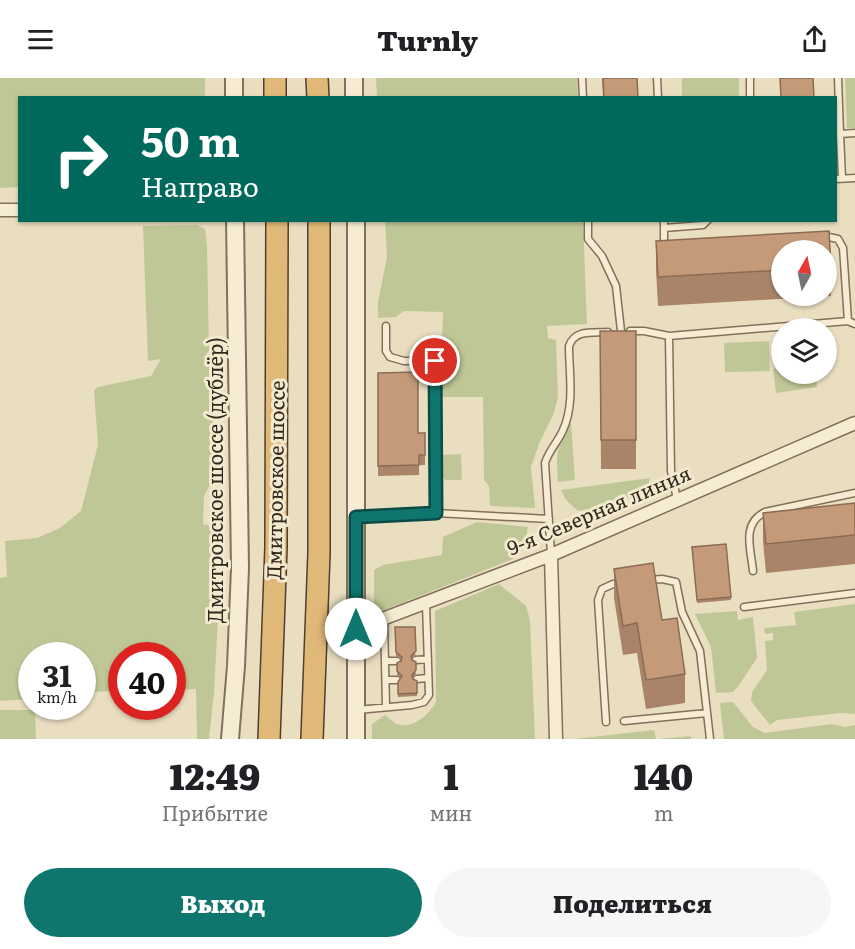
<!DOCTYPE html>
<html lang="ru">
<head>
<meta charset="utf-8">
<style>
	body { margin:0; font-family:Literata,serif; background:#f6f6f6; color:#202124; height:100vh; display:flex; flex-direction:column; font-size:22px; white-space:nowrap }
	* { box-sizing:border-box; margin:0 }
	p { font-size:20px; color:#757577 }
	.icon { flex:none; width:33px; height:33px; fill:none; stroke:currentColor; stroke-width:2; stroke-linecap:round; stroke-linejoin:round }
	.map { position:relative; height:661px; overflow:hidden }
	.panel { display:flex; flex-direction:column; background:#fff; flex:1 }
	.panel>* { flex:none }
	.guide { position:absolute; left:18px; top:18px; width:819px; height:126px; border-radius:0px; box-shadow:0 2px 4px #0004; background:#00695c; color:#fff; overflow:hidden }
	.needle { width:39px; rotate:9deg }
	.controls { position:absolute; left:771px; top:162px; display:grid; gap:12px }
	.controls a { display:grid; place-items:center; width:66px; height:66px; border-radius:50%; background:#fff; box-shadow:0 2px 4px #0004; font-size:30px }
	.speed { position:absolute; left:18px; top:564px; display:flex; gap:12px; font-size:30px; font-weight:700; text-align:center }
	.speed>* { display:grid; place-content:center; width:78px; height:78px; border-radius:50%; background:#fff; box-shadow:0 2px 4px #0004; line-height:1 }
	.speed small { font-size:15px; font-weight:400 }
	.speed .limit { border:9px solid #d22; background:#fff; color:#111 }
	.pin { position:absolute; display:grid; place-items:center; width:51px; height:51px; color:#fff; margin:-26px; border:3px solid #fff; border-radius:50%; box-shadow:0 2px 6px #0007 }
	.me { position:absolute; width:66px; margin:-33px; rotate:0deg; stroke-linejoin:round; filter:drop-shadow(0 0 4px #0008) }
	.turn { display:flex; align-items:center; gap:21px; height:126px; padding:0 24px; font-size:27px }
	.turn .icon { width:78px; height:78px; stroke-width:2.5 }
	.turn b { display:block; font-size:42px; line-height:51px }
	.eta { display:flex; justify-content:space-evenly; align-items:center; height:102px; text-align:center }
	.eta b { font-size:36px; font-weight:800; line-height:42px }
	.button { display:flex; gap:12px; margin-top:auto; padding:12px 24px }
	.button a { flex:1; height:69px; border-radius:36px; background:#0f766e; color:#fff; font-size:24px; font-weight:800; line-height:69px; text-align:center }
	.button a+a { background:#f6f6f6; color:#202124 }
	header { display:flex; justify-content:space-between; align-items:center; height:78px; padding:0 24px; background:#fff; font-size:27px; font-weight:800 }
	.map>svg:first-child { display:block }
</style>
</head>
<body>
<header><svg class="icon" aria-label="menu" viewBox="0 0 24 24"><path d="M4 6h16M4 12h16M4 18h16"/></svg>Turnly<svg class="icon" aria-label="share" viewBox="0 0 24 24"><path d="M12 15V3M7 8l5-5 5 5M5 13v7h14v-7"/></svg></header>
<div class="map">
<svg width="855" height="661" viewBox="0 0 855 661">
	<rect width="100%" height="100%" fill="#eadec1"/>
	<path fill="#c0c796" d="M0,0H205V19L20,20L19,109L0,110Z
		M376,0H577L578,19H377Z
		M682,0H739V19H682Z
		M845,0H855V50H847Z
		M385,143H583L587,246L547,248L548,260L556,262L558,320L553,337L539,366L531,389L535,430L490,428L489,408L484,402L483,319H440L443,234L404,233L396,239L378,240V224L387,179Z
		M197,147L205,151L207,167L209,272L206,277L205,289L215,288L212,402L204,418L203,446L211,448L219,522L214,615L209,661H197L196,611L173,612L172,578H122L121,613L83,614L82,578H32L31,621L0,623V500L7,499L5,463L37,460L60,450L81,433L98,367L94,312L98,309L151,298L161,281L148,283L143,148Z
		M769,263L770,293L725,294L724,265Z
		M781,289L782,296H816L817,309L776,315L773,291Z
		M571,345L575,402L558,404C556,375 556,370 571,345Z
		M461,376L462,402H445L441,396V377Z
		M650,400L646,414L592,431L578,433L566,422L561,412Z
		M477,444L528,449L526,460L513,481L374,536V492L383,487L442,477L443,459Z
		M499,506L526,528L530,542L535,661H372V646L385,637C388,639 393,644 397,646C413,652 429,636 436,624L435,533Z
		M855,526V636L841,635L777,642L770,647L751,623L752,614L767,592L765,563L773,562V555L765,556L764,550L796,547L794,534Z
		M737,533L738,542L753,539L757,580L739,607L733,614L716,615L711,569L695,536Z
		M733,624L753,649L765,655L832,646L845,649L855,647V661H724L720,625Z
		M0,632H35L36,661H0Z
		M654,652L656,661L691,658V661H574Z"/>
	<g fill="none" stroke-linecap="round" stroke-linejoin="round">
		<defs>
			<path id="service" d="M582,0L583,20
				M657,0L658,20
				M750,0V20
				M838,0L840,56L855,55
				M840,56L842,100
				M836,101L855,100
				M588,142V161L602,178L616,208L621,253
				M664,142V166H667
				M664,150L703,147L708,142
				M824,158L838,161L843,170L848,243
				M386,248V273L390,279L404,283H435L436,435
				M630,253H644L669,258L848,243L855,246
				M669,258L671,393L677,421
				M358,439L436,435L549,441
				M551,476L545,385C549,372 558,364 563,352C575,326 569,295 569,268C575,251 593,255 608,254
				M753,493C751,471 741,446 765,434L855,415
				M650,502L662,501L676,504L682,534L700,573L710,661
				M744,529L855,515
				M384,542L386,628
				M416,582L428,581
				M385,583H397
				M417,601L428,600
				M386,602H397
				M357,632L412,627L424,624L429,617L426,526
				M624,643L707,635
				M606,644L598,522L602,511L613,506L622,505"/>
			<path id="minor" d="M0,132H20
				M551,477L556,661
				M356,551L551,477L855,345"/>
			<path id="tertiary" d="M234,0V20
				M354,0V20
				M356,142V661
				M230,661L236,588L240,490L235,142"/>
			<path id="trunk" d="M275,0V20
				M317,0L318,20
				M269,661L276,469L277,142
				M312,661L319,475V142"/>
		</defs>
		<use href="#service" stroke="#82705a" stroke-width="9"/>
		<use href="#minor" stroke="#82705a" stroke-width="15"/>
		<use href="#tertiary" stroke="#82705a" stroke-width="20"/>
		<use href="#trunk" stroke="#503e2e" stroke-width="24"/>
		<use href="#service" stroke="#f6ecd3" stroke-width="6"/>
		<use href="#minor" stroke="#f6ecd3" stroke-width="12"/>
		<use href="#tertiary" stroke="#f6ecd3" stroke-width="16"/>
		<use href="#trunk" stroke="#e0b978" stroke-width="21"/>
	</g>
	<path fill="#a98468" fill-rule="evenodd" d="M602,0H637L638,20H603Z
		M829,153L831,189V218L658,228L656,192V163ZM782,172H826V218H782Z
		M600,253H636V391H601Z
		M378,295L418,355H425V387H419V397L378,398Z
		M855,425V486L766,495L763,464V435Z
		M726,466L731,522L697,525L692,469Z
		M614,491L662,542L685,596V625L646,631L637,575L623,577L614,520Z
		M395,549L416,577L412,581L416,596L413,600L417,603V618L398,619V604L401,600L397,597V585L401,582L396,578Z"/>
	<path fill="#c59a79" stroke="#8a6c55" stroke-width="1.5" d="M603,0H637L638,20H604Z
		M780,0H813L814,20H781Z
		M829,153L831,189H826V172H782V192L658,199L656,163Z
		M600,253H636V362H601Z
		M418,294V355H425V377H419V387L378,388V295Z
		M855,425V457L766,466L763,435Z
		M726,466L731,519L697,522L692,469Z
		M653,485L662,542L677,540L685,596L646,602L637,545L623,548L614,491Z
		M395,549H415L416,573L411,578L412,582L416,584V592L412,597L413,601L417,603V615L398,616V604L402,598L397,593V585L401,583L402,579L396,574Z"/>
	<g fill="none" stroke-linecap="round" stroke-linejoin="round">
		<defs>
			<path id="route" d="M356,551V439L436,435L435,283"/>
		</defs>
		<use href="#route" stroke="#0a4d48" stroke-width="15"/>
		<use href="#route" stroke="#0f766e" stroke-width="10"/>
	</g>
	<g text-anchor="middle" stroke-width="6" stroke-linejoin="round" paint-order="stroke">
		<g font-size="20" fill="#32281d" stroke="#f2e9cf">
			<text transform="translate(216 402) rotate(-90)" y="7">Дмитровское шоссе (дублёр)</text>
			<text transform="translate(276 402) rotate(-89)" y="7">Дмитровское шоссе</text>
			<text transform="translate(599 433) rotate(-23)" y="7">9-я Северная линия</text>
		</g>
	</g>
</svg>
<div class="controls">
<a><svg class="needle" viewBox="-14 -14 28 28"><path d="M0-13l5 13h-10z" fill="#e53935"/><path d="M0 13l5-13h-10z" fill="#757577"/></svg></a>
<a><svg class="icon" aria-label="layers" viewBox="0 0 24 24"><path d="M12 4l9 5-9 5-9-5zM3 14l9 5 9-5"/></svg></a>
</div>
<div class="speed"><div>31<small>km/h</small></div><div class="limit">40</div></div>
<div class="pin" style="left:435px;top:283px;background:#d93025"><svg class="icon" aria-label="arrive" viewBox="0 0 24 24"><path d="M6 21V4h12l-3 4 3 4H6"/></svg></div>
<svg class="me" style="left:356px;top:551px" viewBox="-20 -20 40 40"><circle r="19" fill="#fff"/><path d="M0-13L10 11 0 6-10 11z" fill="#0f766e"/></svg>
<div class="guide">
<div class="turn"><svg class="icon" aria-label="right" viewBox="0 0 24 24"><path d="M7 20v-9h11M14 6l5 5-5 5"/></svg><div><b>50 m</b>Направо</div></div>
</div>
</div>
<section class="panel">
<div class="eta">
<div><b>12:49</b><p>Прибытие</p></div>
<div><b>1</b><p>мин</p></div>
<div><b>140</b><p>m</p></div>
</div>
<div class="button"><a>Выход</a><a>Поделиться</a></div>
</section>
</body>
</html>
